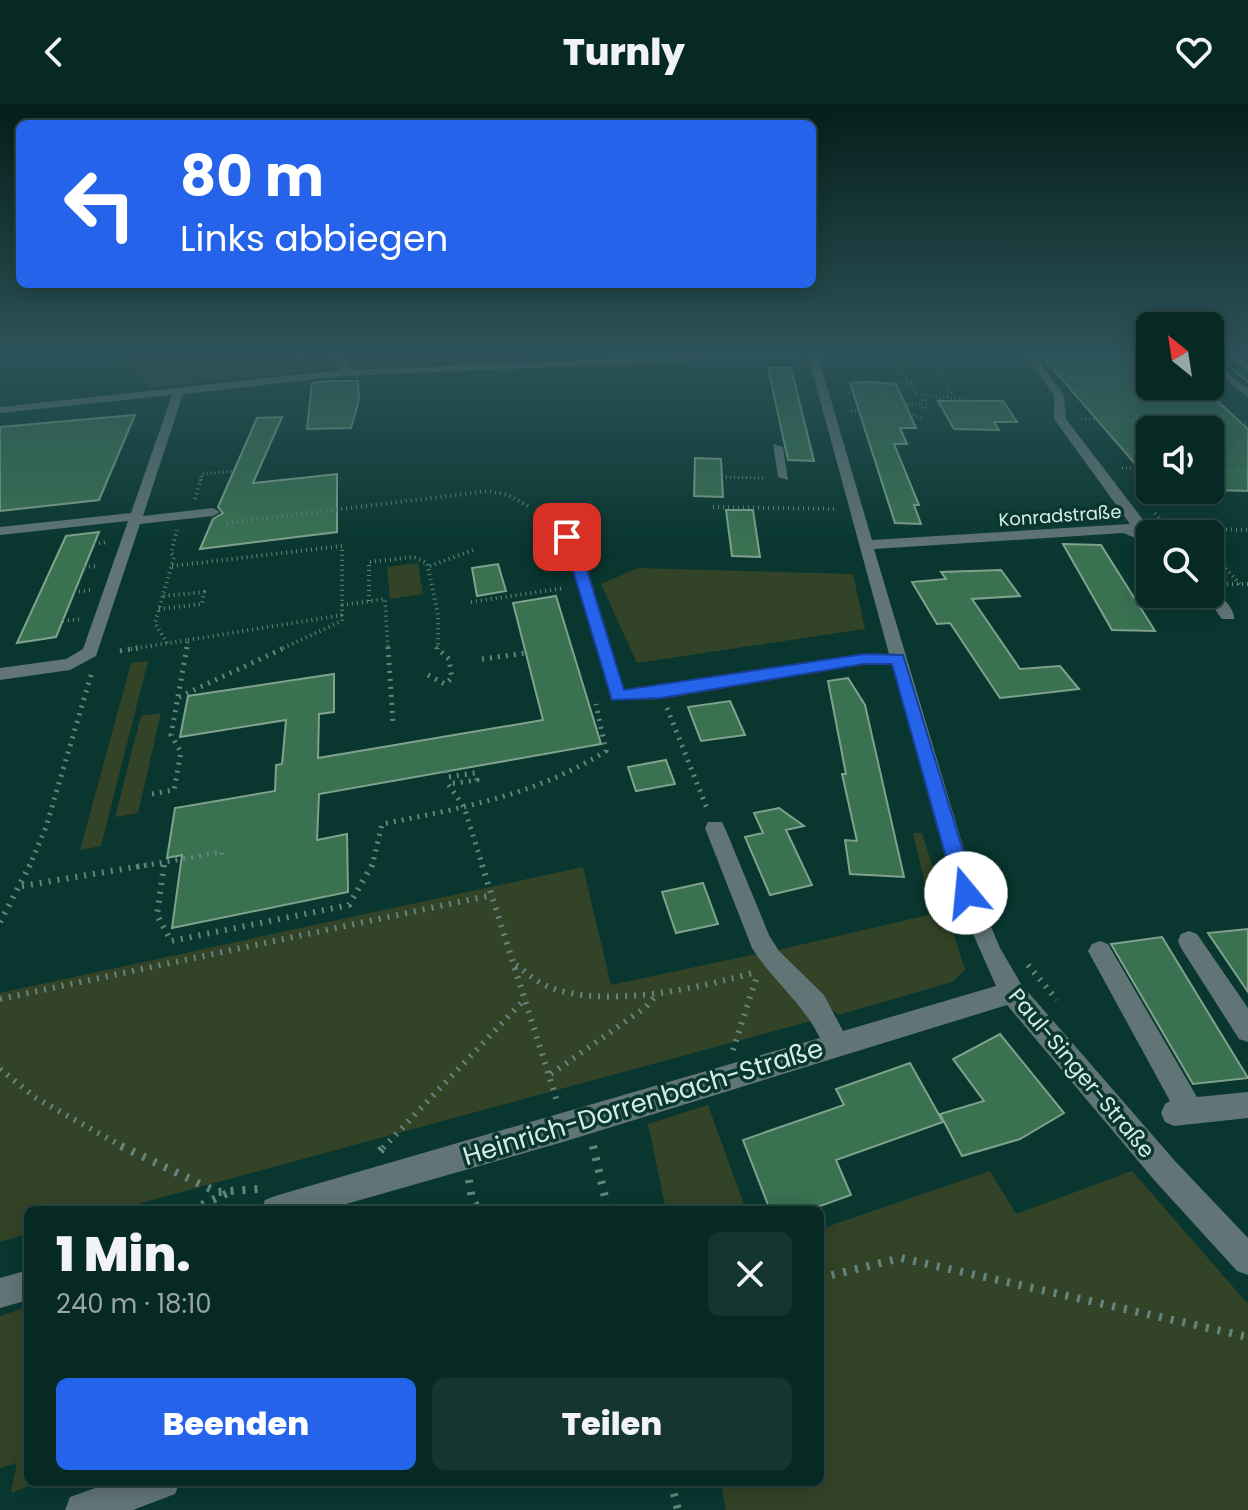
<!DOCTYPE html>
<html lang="de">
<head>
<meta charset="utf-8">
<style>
	body { margin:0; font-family:Poppins,sans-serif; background:#153531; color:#f1f3f6; height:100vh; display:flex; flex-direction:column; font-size:30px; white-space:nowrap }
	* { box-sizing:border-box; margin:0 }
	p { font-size:26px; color:#98a6a6 }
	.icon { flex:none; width:44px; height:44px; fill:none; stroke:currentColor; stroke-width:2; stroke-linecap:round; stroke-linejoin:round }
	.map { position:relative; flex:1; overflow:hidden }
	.details { position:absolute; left:24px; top:1102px; width:800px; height:280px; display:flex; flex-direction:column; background:#072924; border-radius:12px; box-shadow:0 4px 20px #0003,0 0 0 2px #284541 }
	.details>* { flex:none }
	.guide { position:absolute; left:16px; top:16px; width:800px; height:168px; border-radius:12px; box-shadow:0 4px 20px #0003,0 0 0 2px #284541; background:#2563eb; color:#fff; overflow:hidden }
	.needle { width:52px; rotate:330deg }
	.fabs { position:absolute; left:1136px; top:208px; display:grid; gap:16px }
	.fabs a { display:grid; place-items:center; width:88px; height:88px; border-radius:12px; background:#072924; box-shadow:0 4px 20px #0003,0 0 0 2px #284541; font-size:40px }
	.pin { position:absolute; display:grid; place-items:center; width:68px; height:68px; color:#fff; margin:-34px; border-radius:16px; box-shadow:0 4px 12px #0006 }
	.me { position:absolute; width:88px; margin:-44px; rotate:343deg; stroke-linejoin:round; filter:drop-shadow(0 0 6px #0008) }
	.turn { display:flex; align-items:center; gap:28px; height:168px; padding:0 32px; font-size:36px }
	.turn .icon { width:104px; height:104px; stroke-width:2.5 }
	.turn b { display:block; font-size:56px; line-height:68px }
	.round { display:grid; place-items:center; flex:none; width:84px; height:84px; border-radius:12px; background:#153531 }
	.head { display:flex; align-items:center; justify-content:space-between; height:136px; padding:0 32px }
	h1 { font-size:48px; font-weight:800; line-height:60px }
	.cta { display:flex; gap:16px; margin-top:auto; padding:16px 32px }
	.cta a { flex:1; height:92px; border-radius:12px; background:#2563eb; color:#fff; font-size:32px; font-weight:800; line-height:92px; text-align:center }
	.cta a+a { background:#153531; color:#f1f3f6 }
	header { display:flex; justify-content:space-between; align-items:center; height:104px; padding:0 32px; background:#072924; font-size:36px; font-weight:800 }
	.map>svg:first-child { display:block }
</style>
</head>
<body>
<header><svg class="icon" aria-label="back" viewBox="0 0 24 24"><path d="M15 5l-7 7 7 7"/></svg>Turnly<svg class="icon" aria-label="heart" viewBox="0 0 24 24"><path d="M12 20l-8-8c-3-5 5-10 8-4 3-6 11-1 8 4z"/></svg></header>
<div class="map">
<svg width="1248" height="1406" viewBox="0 0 1248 1406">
	<rect width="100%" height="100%" fill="#093730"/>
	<path fill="#334327" d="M111,246H603L605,252L357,262L151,283Z
		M418,459L423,490L390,495L387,463Z
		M638,464L853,470L865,525L637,559L601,480Z
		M148,557L101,742L80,746L131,559Z
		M161,609L138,709L115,713L141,612Z
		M913,729H922L965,866L952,878L838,911L774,847L932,810Z
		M583,763L611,881L756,850L812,908L811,917L115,1106H28V1130L0,1138V889Z
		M708,1001L746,1106H666L648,1020Z
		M990,1067L1016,1110L1132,1067L1248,1200V1406H726L721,1378H820V1125Z
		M28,1203V1378H39L11,1389L17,1359L0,1364V1212Z"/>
	<path fill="#397151" stroke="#80a28c" stroke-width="2" d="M1080,247L1089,254L1150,255V282H1201L1248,325V387L1210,386V326H1150V377L1039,249Z
		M768,264H791L814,357L788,356Z
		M330,277H358L359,296L351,324L307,325L312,279Z
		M868,278L896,280L916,324H900L907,340H894L919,401H914L921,420L895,419L850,279Z
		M938,297H1003L1017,318H994L999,326L954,325Z
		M135,311L99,396L0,407V323Z
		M282,313L253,379L337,370V428L200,445L213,415L223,409L218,403L257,314Z
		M695,354L721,355L723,393L694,392Z
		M726,406H753L760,453L732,452Z
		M99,428L56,533L17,539L66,432Z
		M1063,440L1101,441L1155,527L1112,526Z
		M498,460L506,487L477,492L472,464Z
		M1001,466L1020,492L972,495L1020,565L1060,562L1079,585L1000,594L950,519L937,520L912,478L946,475L941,468Z
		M556,492L601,640L319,690L317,736L347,730L348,788L172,824L182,751L167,754L175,704L275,687L276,661L282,660L286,616L180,633L188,592L334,570V608L319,610L318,654L543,616L513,499Z
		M848,574L865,601L904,773L850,770L845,736L857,737L842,670H846L828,577Z
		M730,597L745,631L701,637L688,603Z
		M666,656L675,680L636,687L628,663Z
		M779,704L804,722L786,726L812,781L770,791L745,733L763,729L754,709Z
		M703,779L718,820L676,829L662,788Z
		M1248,825V888L1208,829Z
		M1162,833L1248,974L1193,980L1111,840Z
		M1000,930L1064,1009L1020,1035L962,1052L940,1010L984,997L953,955Z
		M910,959L943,1018L836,1056L851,1091L809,1106H770L743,1036L844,1001L836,985Z"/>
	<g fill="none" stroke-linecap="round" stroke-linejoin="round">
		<path stroke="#62867f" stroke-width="3" stroke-dasharray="1 3" stroke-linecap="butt" d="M286,246L302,257
			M273,247L278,246
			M890,263H908
			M1067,274L1150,276
			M842,278L909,279L895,251
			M879,278L888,302L921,314
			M916,279H909L918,293
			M845,288L853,289
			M916,290L940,294L951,289L935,260
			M947,293L977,297
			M920 300a4 4 0 1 1 8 0a4 4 0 1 1-8 0Z
			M896,302L917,300
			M851,307H860
			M1081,315L1248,319
			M1122,364L1150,365
			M1210,367L1248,368
			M722,373L765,374
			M200,377L202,370L233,367"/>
		<path stroke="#62867f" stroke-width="4" stroke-dasharray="1 4" stroke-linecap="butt" d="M195,395L201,375
			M713,403L836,405
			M1155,409L1172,430
			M227,419L488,387L508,391L528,402
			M1166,424L1248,426
			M94,440L108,438
			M1210,454L1217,455L1240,480
			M172,462L342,442V517L281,545
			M430,462L473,446
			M84,463L99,462
			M1227,480H1248
			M74,488L91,486
			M369,497V458L414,453L427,459L438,511V545
			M471,498L565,484
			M342,501L385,495L388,545
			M159,505L202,500L204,488L163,492
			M63,517L81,515
			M188,536L342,511
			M167,539L155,519L174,453L171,449L177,426
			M131,545L188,536L186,545"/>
		<path stroke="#62867f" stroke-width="5" stroke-dasharray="2 6" stroke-linecap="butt" d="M388,543L393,618
			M120,547L143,543
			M482,555L526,549
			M428,571L445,580L452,574L449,555L436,543
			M179,593L286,543
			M667,604L708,707
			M446,667L447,673L475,669L477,676L448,680L464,703L483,763
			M152,690L174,686L181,648L171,631L187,543
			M29,763L46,723L92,568
			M136,763L222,748V752
			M163,763L164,759
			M372,763L382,720C462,704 536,691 606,647L596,600"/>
		<path stroke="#62867f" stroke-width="6" stroke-dasharray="2 7" stroke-linecap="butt" d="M164,761L157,811L171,837L349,801L372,761
			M482,761L557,997
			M22,782L147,761
			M0,818L30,761
			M516,861C526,868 535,877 547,882C602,906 700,884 756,868
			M1028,861L1057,896
			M0,895L492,791
			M733,946L757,872
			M0,965L36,994L125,1044
			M551,970L646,903L658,889
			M383,1044L526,894"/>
		<path stroke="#62867f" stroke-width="8" stroke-dasharray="3 9" stroke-linecap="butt" d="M121,1042L217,1088L258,1085
			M593,1042L608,1106
			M380,1047L385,1042
			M469,1076L472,1095L479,1106
			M191,1106L228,1089
			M820,1174L901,1154L1248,1233
			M671,1378L678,1406"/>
		<path fill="#617476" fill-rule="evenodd" d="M325,246H335L350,266L808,246H883L818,252L872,436L1130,420L1054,315V291L1021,246H1031L1064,291L1066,315L1144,417L1142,427L1150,431V440L1123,429L874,445L977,789L1000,844L1021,880L1175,1057L1248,1134V1171L1237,1167L1155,1077L1007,901L563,1038L325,1106H261L265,1096L275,1092L820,934C802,898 773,877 752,844L705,724L708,718H722L725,724L769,831L779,847L824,891L843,927L996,882L955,789L892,560H864L661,595L611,596L568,447L561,435L536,411L548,408L572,430L582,447L624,586L661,583L864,550H889L808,252L345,272L183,290L143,412L213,404L220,408L213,412L140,420L96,552L70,566L0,576V564L66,555L83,545L128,417L0,431V423L131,409L172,291L0,309V303L340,266Z
			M1221,246H1232L1248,259V267Z
			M1210,255L1248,285V293L1210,263Z
			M773,340L783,343L788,376L778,373Z
			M1210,484C1220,488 1236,507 1234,515H1222L1205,492L1203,490H1210Z
			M1189,827L1197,830L1248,904V938L1239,935L1181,844L1178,837L1181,830Z
			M1100,837L1108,840L1197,993L1248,988V1014L1174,1022L1165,1018L1161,1009L1165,1000L1170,997L1088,847L1092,840Z
			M28,1166V1196L0,1204V1174Z
			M112,1378H180L175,1390L133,1406H65L70,1393Z"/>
		<path stroke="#688b85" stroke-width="2" d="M1211,246L1248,278"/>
	</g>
	<linearGradient id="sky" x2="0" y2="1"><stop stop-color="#051e1a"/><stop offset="0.56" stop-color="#2c5359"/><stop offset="1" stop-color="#2c5359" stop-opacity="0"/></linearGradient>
	<rect width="1248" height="443" fill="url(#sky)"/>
	<path fill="#2563eb" stroke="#184099" stroke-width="2" d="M562,430H572L581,447L624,586L864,550L903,551L976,789L973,795H959L956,789L892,560H864L661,594L612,596Z"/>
	<g text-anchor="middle" stroke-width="7" stroke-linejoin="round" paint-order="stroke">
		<g font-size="18" fill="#d5ebe6" stroke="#093730">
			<text transform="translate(1060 412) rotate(-4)" y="6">Konradstraße</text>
		</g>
		<g font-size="22" fill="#d5ebe6" stroke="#093730">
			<text transform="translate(1082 969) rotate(50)" y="8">Paul-Singer-Straße</text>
		</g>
		<g font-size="26" fill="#d5ebe6" stroke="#093730">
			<text transform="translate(643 998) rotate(-17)" y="9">Heinrich-Dorrenbach-Straße</text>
		</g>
	</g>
</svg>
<div class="fabs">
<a><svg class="needle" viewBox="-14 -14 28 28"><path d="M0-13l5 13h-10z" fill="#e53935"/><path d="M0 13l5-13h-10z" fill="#98a6a6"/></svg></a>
<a><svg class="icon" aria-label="sound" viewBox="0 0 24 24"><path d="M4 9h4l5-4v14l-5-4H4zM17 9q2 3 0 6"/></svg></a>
<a><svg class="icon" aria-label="search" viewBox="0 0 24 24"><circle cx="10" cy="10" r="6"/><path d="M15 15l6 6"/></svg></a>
</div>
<div class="pin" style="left:567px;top:433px;background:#d93025"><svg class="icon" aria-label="arrive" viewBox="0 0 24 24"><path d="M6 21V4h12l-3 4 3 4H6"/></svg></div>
<svg class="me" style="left:966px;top:789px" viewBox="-20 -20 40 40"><circle r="19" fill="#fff"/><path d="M0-13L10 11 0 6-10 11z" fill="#2563eb"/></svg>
<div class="guide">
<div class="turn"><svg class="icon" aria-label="left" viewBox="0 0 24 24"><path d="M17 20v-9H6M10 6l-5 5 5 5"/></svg><div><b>80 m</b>Links abbiegen</div></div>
</div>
<section class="details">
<div class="head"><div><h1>1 Min.</h1><p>240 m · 18:10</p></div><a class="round"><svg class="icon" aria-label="close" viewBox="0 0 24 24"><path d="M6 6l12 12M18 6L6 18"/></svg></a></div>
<div class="cta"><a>Beenden</a><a>Teilen</a></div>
</section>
</div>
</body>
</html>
